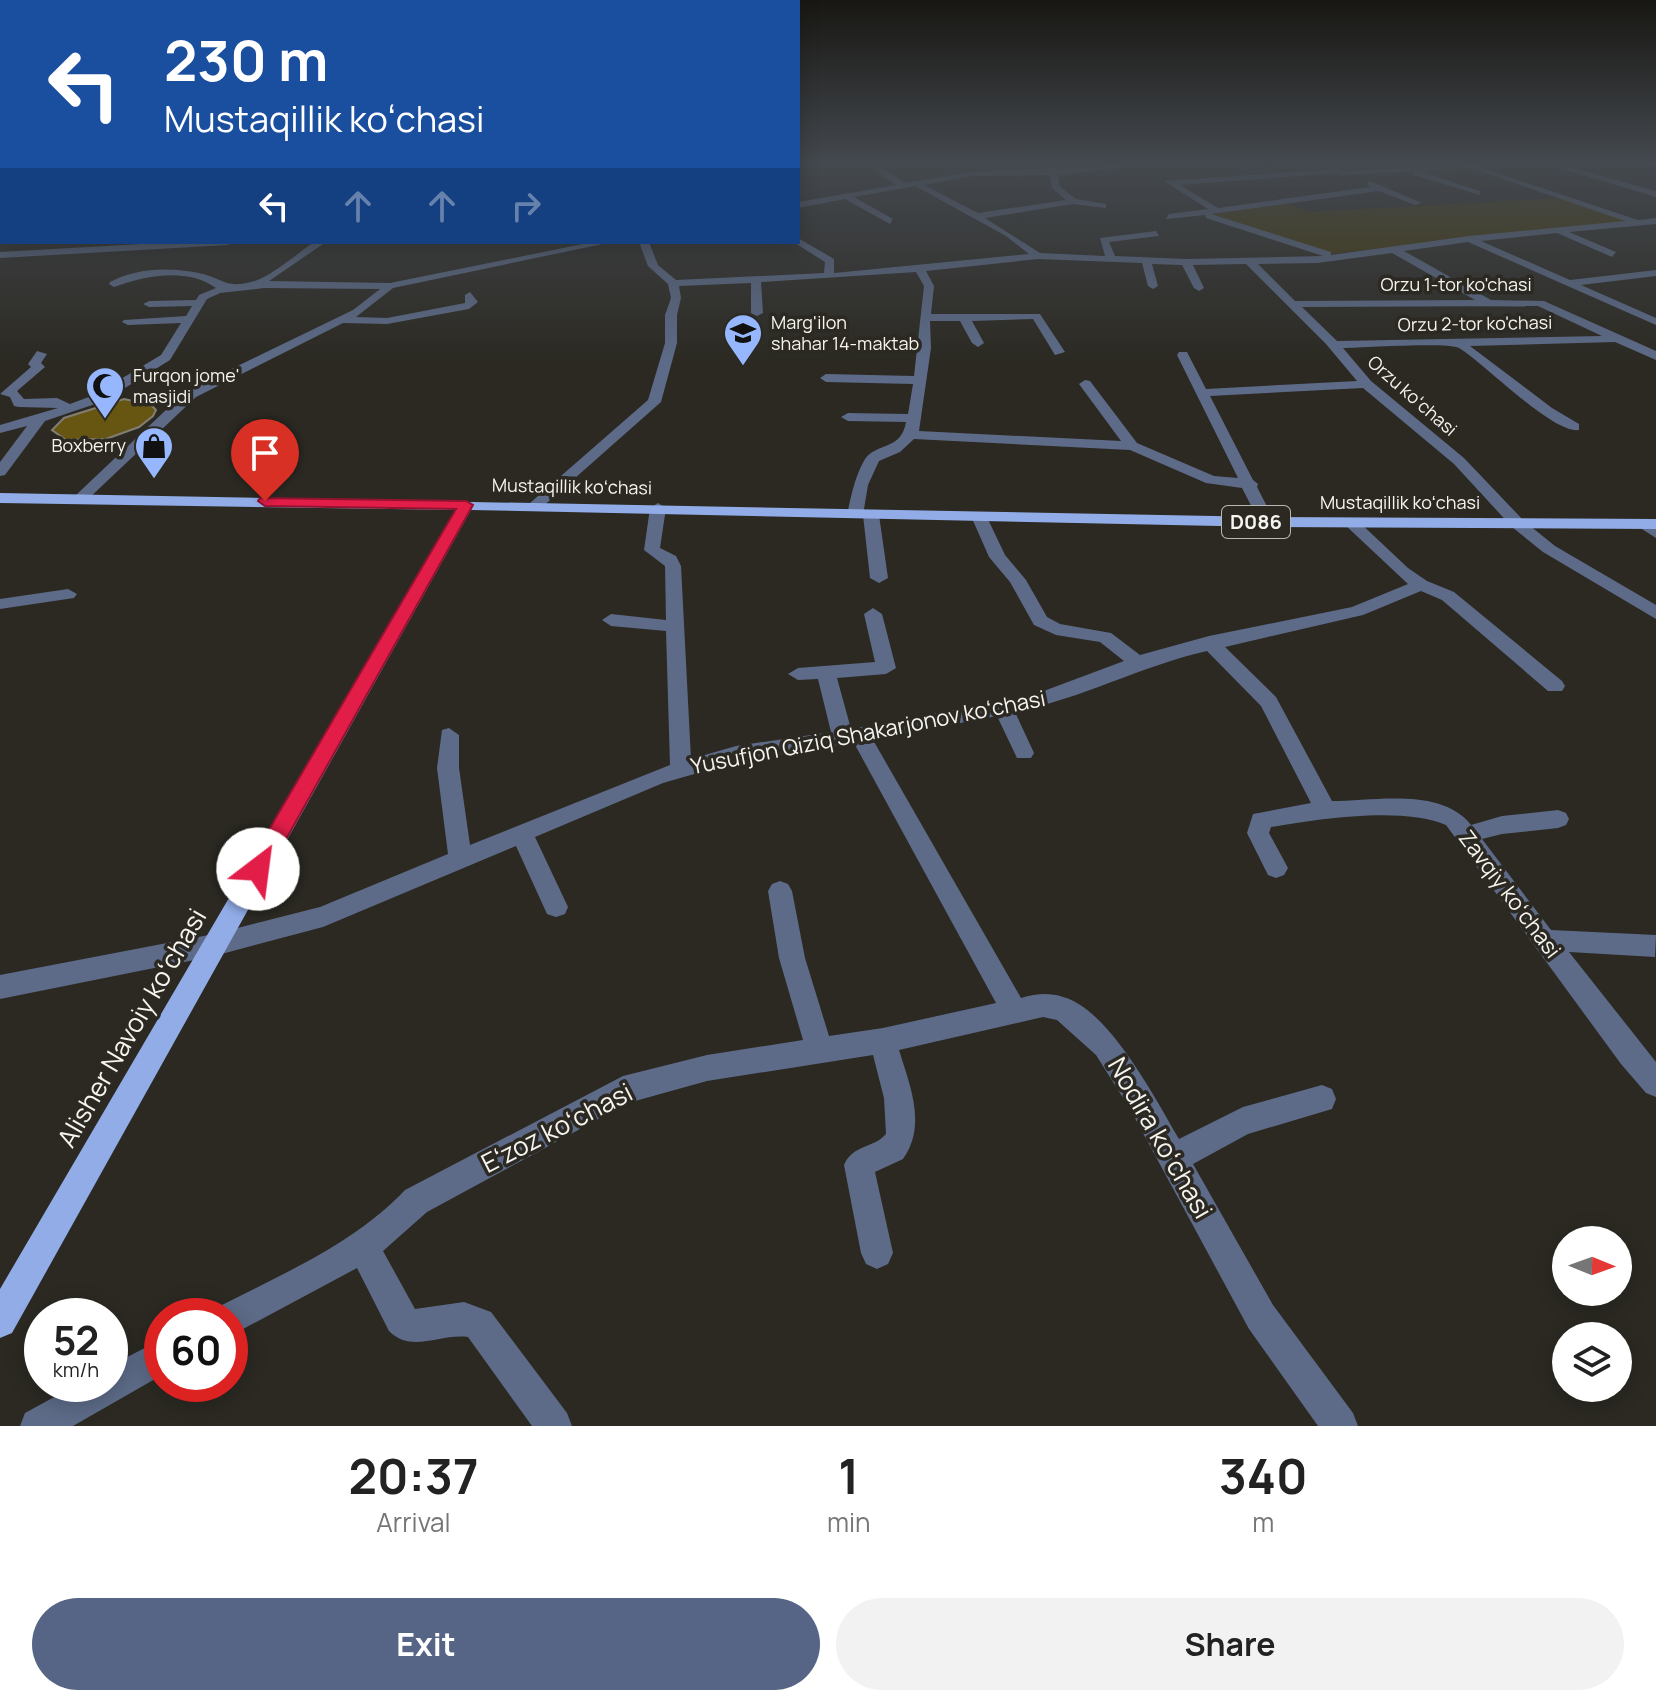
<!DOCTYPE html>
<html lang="en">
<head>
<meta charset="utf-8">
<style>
	body { margin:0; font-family:Manrope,sans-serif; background:#f2f2f2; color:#222; height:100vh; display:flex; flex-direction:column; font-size:30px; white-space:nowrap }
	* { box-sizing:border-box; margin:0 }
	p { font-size:26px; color:#767676 }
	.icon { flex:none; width:44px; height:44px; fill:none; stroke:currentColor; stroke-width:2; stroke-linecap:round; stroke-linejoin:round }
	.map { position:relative; height:1426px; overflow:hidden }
	.details { display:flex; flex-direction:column; background:#fff; flex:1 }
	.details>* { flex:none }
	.hud { position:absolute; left:0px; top:0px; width:800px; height:244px; box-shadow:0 4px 20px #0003; background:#1a4fa0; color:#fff; overflow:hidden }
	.needle { width:52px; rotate:91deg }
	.controls { position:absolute; left:1552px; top:1226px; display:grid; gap:16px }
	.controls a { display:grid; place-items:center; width:80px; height:80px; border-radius:50%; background:#fff; box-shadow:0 4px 20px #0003; font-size:40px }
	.speed { position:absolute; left:24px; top:1298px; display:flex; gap:16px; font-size:40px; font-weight:700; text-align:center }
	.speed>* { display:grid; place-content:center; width:104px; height:104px; border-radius:50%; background:#fff; box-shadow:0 4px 20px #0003; line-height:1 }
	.speed small { font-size:20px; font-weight:400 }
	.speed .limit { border:12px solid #d22; background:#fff; color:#111 }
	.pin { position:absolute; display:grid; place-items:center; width:68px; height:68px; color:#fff; margin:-82px -34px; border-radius:50% 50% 50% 0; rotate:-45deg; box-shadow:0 0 8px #0007 }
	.pin .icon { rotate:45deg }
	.me { position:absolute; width:88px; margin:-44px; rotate:30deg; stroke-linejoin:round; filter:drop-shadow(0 0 6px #0008) }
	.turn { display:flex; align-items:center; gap:28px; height:168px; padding:0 32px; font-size:36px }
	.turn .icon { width:104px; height:104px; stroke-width:2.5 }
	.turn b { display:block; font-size:56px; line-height:68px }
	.lanes { display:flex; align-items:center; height:76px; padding:0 32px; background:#0003; justify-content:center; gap:40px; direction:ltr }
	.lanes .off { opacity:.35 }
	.eta { display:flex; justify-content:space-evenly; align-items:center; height:136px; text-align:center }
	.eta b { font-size:48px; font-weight:700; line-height:56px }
	.action { display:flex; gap:16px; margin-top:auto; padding:16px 32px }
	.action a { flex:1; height:92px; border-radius:48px; background:#566585; color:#fff; font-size:32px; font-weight:700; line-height:92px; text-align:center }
	.action a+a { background:#f2f2f2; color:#222 }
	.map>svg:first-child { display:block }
</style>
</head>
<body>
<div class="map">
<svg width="1656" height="1426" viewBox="0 0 1656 1426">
	<rect width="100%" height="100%" fill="#2b2922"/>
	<path fill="#423602" d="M1559,198L1627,221L1329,254L1209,215L1282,202L1309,212Z"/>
	<path fill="#675611" stroke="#807e75" stroke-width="2" d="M124,399L151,405L156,410L153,416L139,427L106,439L66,440L52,430L64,418Z"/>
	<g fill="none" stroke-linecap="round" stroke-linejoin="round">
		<path fill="#5d6b88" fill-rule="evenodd" d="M876,163H884V169L905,183L970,172L1163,163L1058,175L1060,187L1076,199L1106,204V208L1073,204L985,218L1040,253L1105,256L1100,238L1156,231L1159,236L1109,242L1115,256L1187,259L1323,256L1206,218L1205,215L1166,219L1169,214L1208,209L1164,181L1336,169L1340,171L1528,163L1482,168L1638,220L1656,218V224L1569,232L1616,252L1612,257L1557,233L1481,241L1570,280L1656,270V276L1581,285L1656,318V325L1468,242L1404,251L1491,300L1544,301L1656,351V360L1615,342L1470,346L1552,408L1579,424V430C1553,434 1484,363 1459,348C1447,342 1362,348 1343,348L1371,381L1464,458L1524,521L1555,546L1656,605V619L1543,552L1512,527L1454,464L1363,388L1210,396L1253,480L1258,484L1257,487L1275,522L1273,525H1261L1242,488L1206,483L1130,450L914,439L900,452L879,461L868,485L863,515L861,518H849L847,515C851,496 855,476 865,459C877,442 901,451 906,422L848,421L841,417L848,413L908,414L913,384L826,382L820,378L826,374L914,376L924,286L916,272L761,282L763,313L757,316L751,313V283L679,286L681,298L677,315V343L661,402L540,509H530V503L648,400L665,343V315L671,298L668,284L648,266L639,242H649L658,265L676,280L824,273L825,262L795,243L798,238L834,259V273L1029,254L1006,236L915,186L854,197L893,219L890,224L845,199L798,208V202L896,185L877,172ZM1471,168L1625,221L1469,236L1331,255V252L1211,214L1379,191L1415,205L1422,203L1370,181L1366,184L1370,187L1218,208L1180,185L1338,173L1342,175L1414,171V175L1480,195V191L1419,171ZM1050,175L1052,188L1066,200L978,213L924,185L970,176ZM1392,253L1475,300L1295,301L1258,264L1317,263ZM1038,259L1142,263L1148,286L1153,289L1158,286L1152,264L1182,265L1194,288L1199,291L1204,288L1193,265L1246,264L1326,344L1357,381L1206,389L1187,352H1179L1177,355L1238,478L1214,476L1137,443L1090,381L1085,380L1079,384L1121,441L919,431L931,348L930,321H960L972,343L978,347L984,343L972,321L1033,319L1055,355L1065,352L1040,314H931L934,286L926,271ZM1538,306L1602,336L1337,341L1302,307Z
			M1543,163H1554L1656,191V197Z
			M0,197H2V203H0Z
			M177,242H233L228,245L0,258V252Z
			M314,242H326L269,281L390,283L593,242H612L393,288L356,317L387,318L465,303V295L470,292L478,302L469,309L387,324L343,323L196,397L86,501H76V495L186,391L353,310L380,289L264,288L220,293L207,299L170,360L104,401L45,421L5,475L0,476V462L27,426L0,433V425L58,408L19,407L14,406L10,397L0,394L31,367L28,364L37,351L47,354L41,363L45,367L17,391L24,399L57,398L70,404L94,395L161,355L181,323L128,325L122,322L124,320L186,316L192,306L149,307L143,304L149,301L196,300L199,295L216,288C186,267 145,276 114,287L109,284L110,282C138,267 173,267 203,274C225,280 226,288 251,282C268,279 298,253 314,242Z
			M658,503L666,508L660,548L676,556L681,566L691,759L736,746L831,732L818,679L798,680L788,674L798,668L875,662L864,614L873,608L882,614L896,668L886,674L837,678L851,729L1033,695L1124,661L1100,642L1056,635L1034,625L1010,582L989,557L971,516L973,513H985L1005,555L1026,580L1047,617L1060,624L1111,633L1140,655L1209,636L1352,607L1408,584L1343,523L1351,518L1357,520L1408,568L1427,581L1454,592L1562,681L1565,686L1562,691H1548L1442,600L1421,591L1363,615L1225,647L1276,697L1332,801C1374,801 1442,787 1471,825L1502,816L1558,810L1566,813L1569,819L1566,825L1558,828L1502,834L1482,839L1551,930L1656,935L1655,957L1569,952L1656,1062V1097L1646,1093L1621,1064L1446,825C1403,806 1317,819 1271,827L1269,833L1288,868L1284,875L1276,878L1268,875L1247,833L1253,814L1311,803L1261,706L1207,651C1141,666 1081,699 1015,712L1034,753L1031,758H1017L997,716L873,740L1021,998C1036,994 1048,992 1063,997C1109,1009 1156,1100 1179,1139L1243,1107L1322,1085L1332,1089L1336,1099L1332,1109L1248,1134L1193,1164L1273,1305L1353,1413L1358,1426H1318L1249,1329L1130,1109L1096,1055L1057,1020L1043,1017L899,1050C910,1086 927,1125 903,1159L875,1172L893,1253L888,1264L877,1269L866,1264L861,1253L844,1165C853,1144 873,1149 886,1134L884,1098L873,1055L707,1081L628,1103L427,1212L383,1251L415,1309L464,1302L491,1312L567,1413L572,1426H532L468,1337C440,1333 412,1354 389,1331L357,1268L230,1336V1316H215L218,1307C284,1273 354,1244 405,1190L623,1076L707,1055L803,1040L779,958L768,891L772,884L780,881L788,884L792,891L805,958L829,1036L883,1028L996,1003L854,743L736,762L663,783L535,837L568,907L565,914L556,917L547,914L516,846L323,927L214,956L0,999V975L214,934L320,907L448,854L437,768L442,730L449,728L459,735V768L470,845L670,765L666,631L611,626L602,620L611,614L666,620L665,566L644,550L650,508Z
			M871,510L879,515L888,578L879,583L870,578L863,515Z
			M1642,519L1656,526V538L1634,524Z
			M68,589L77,594L74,598L0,609V599Z
			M162,1339V1375L73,1426H20L25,1413L78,1384H110V1366Z"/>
		<path fill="#91ace7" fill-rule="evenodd" d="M1647,163H1656V166L1648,165Z
			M0,493L1267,517L1656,519V529L1267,527L471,510L12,1333L0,1338V1289L456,510L0,503Z"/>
	</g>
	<linearGradient id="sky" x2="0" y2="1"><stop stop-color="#181713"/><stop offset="0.45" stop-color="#44494f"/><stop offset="1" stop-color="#44494f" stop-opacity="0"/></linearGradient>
	<rect width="1656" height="362" fill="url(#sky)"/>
	<path fill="#e11d48" stroke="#92132f" stroke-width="2" d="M260,498L466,501L473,505L266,875H250L247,869L250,862L456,509L265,506L258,501Z"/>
	<defs>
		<symbol id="school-pin" viewBox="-11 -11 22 30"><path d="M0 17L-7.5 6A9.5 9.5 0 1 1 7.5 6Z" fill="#96b6fd" stroke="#2b2922"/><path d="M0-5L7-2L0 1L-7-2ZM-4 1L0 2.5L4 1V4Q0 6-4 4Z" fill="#111"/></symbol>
		<symbol id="mosque-pin" viewBox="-11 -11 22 30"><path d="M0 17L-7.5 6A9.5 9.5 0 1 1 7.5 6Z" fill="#96b6fd" stroke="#2b2922"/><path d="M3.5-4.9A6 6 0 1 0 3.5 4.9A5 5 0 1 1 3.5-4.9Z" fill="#111"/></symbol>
		<symbol id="shop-pin" viewBox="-11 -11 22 30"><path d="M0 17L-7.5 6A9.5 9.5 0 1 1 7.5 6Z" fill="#96b6fd" stroke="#2b2922"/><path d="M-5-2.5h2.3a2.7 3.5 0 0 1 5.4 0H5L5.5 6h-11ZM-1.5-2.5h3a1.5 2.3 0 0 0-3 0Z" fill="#111"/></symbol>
	</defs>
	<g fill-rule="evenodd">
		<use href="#school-pin" x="721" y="311" width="44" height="60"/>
		<use href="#mosque-pin" x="83" y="364" width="44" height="60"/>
		<use href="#shop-pin" x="132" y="424" width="44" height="60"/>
	</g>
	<g text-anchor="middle" stroke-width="7" stroke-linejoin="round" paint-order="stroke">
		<g font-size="18" fill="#f6f4ef" stroke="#2b2922">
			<text x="1456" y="291">Orzu 1-tor ko'chasi</text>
			<text transform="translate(1475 324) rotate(-1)" y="6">Orzu 2-tor ko'chasi</text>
			<text transform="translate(1412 396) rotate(41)" y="6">Orzu koʻchasi</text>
			<text transform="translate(572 487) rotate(1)" y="6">Mustaqillik koʻchasi</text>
			<text x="1400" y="509">Mustaqillik koʻchasi</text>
		</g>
		<g font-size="18" fill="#f6f4ef" stroke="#2b2922" text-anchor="start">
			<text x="771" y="329">Marg'ilon<tspan x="771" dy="21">shahar 14-maktab</tspan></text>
			<text x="133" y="382">Furqon jome'<tspan x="133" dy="21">masjidi</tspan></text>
			<text x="126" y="452" text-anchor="end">Boxberry</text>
		</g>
		<rect fill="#2b2922" stroke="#b9b7b2" stroke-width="2" x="1222" y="506" width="68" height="32" rx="6"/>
		<g font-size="20" font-weight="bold" fill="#f6f4ef">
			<text x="1256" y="529">D086</text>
		</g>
		<g font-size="22" fill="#f6f4ef" stroke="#2b2922">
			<text transform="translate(868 732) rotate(-11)" y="8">Yusufjon Qiziq Shakarjonov koʻchasi</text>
			<text transform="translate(1510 894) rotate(53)" y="8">Zavqiy koʻchasi</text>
		</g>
		<g font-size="26" fill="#f6f4ef" stroke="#2b2922">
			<text transform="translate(132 1028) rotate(-60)" y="9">Alisher Navoiy koʻchasi</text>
			<text transform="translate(557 1128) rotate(-27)" y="9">Eʻzoz koʻchasi</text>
			<text transform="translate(1160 1138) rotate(60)" y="9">Nodira koʻchasi</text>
		</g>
	</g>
</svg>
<div class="controls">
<a><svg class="needle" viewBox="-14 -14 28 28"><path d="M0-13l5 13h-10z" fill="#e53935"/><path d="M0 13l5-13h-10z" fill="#767676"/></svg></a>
<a><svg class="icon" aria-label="layers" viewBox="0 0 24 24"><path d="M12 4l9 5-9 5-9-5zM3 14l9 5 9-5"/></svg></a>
</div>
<div class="speed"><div>52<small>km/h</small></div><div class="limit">60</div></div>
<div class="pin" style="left:265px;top:501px;background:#d93025"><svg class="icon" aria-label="arrive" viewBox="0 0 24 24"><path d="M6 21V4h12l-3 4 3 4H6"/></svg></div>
<svg class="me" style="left:258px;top:869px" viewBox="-20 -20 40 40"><circle r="19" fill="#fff"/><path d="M0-13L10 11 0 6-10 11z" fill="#e11d48"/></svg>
<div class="hud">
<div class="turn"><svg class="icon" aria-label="left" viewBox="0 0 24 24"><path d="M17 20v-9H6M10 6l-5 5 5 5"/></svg><div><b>230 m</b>Mustaqillik koʻchasi</div></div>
<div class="lanes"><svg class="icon" aria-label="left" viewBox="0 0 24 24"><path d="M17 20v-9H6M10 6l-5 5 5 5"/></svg><svg class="icon off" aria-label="ahead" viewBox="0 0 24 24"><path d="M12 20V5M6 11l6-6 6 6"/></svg><svg class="icon off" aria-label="ahead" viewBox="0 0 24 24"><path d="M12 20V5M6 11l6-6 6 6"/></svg><svg class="icon off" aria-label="right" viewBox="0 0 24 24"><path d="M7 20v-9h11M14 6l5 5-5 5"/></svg></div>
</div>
</div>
<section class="details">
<div class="eta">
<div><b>20:37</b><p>Arrival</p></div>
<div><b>1</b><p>min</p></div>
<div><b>340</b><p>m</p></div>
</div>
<div class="action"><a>Exit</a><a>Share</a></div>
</section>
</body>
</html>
